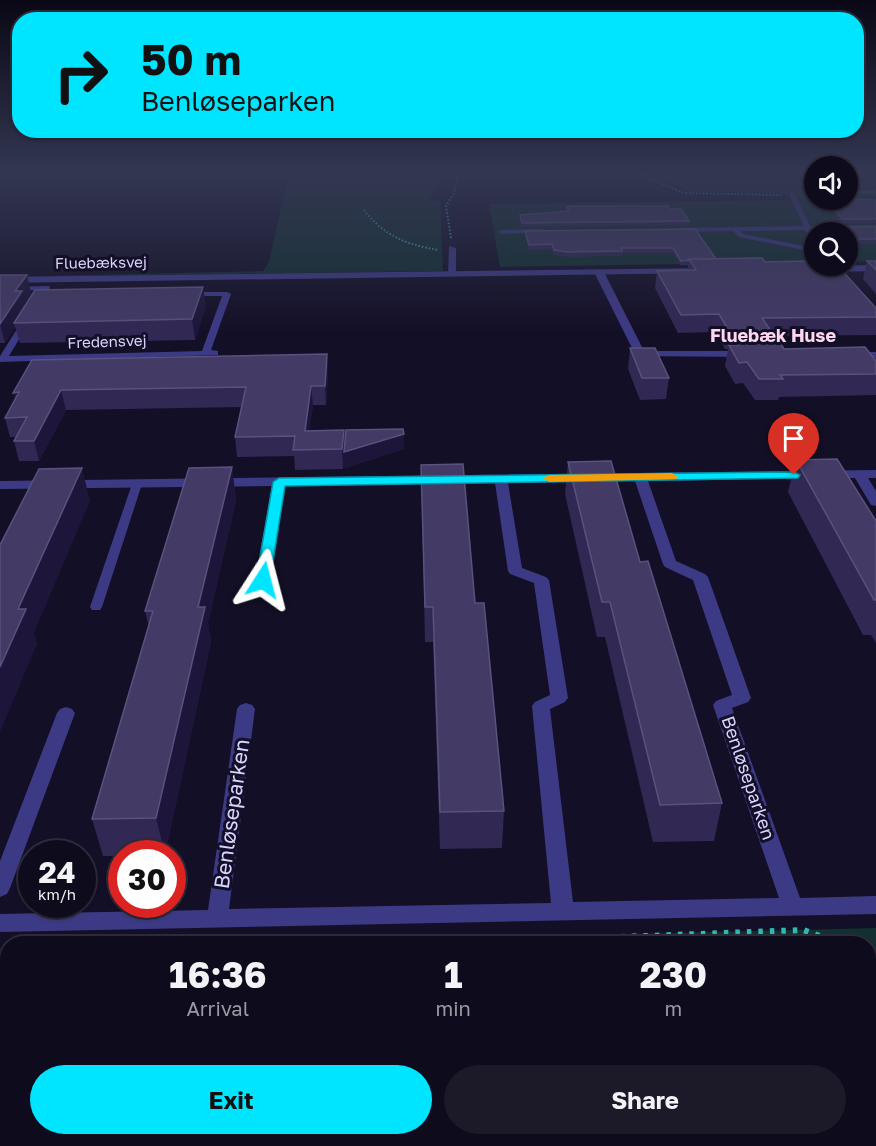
<!DOCTYPE html>
<html lang="en">
<head>
<meta charset="utf-8">
<style>
	body { margin:0; font-family:"Golos Text",sans-serif; background:#1c1929; color:#f1f3f6; height:100vh; display:flex; flex-direction:column; font-size:22px; white-space:nowrap }
	* { box-sizing:border-box; margin:0 }
	p { font-size:20px; color:#9b9ba3 }
	.icon { flex:none; width:33px; height:33px; fill:none; stroke:currentColor; stroke-width:2; stroke-linecap:round; stroke-linejoin:round }
	.map { position:relative; flex:1; overflow:hidden }
	.sheet { position:absolute; left:0px; top:936px; width:876px; height:210px; display:flex; flex-direction:column; background:#0e0b1c; border-radius:24px 24px 0 0; box-shadow:0 2px 4px #0004,0 0 0 2px #2e2b3b }
	.sheet>* { flex:none }
	.banner { position:absolute; left:12px; top:12px; width:852px; height:126px; border-radius:24px; box-shadow:0 2px 4px #0004,0 0 0 2px #2e2b3b; background:#00e5ff; color:#111; overflow:hidden }
	.tools { position:absolute; left:804px; top:156px; display:grid; gap:12px }
	.tools a { display:grid; place-items:center; width:54px; height:54px; border-radius:50%; background:#0e0b1c; box-shadow:0 2px 4px #0004,0 0 0 2px #2e2b3b; font-size:30px }
	.speed { position:absolute; left:18px; top:840px; display:flex; gap:12px; font-size:30px; font-weight:700; text-align:center }
	.speed>* { display:grid; place-content:center; width:78px; height:78px; border-radius:50%; background:#0e0b1c; box-shadow:0 2px 4px #0004,0 0 0 2px #2e2b3b; line-height:1 }
	.speed small { font-size:15px; font-weight:400 }
	.speed .limit { border:9px solid #d22; background:#fff; color:#111 }
	.pin { position:absolute; display:grid; place-items:center; width:51px; height:51px; color:#fff; margin:-62px -26px; border-radius:50% 50% 50% 0; rotate:-45deg; box-shadow:0 0 6px #0007 }
	.pin .icon { rotate:45deg }
	.me { position:absolute; width:66px; margin:-33px; rotate:9deg; stroke-linejoin:round; filter:drop-shadow(0 0 4px #0008) }
	.turn { display:flex; align-items:center; gap:21px; height:126px; padding:0 30px; font-size:27px }
	.turn .icon { width:78px; height:78px; stroke-width:2.5 }
	.turn b { display:block; font-size:42px; line-height:51px }
	.eta { display:flex; justify-content:space-evenly; align-items:center; height:102px; text-align:center }
	.eta b { font-size:36px; font-weight:700; line-height:42px }
	.button { display:flex; gap:12px; margin-top:auto; padding:12px 30px }
	.button a { flex:1; height:69px; border-radius:36px; background:#00e5ff; color:#111; font-size:24px; font-weight:700; line-height:69px; text-align:center }
	.button a+a { background:#1c1929; color:#f1f3f6 }
	.map>svg:first-child { display:block }
</style>
</head>
<body>
<div class="map">
<svg width="876" height="1146" viewBox="0 0 876 1146">
	<rect width="100%" height="100%" fill="#130f26"/>
	<path fill="#12302f" d="M289,173H446L429,200L440,201L443,271L0,277L263,271L269,262Z
		M648,173H677L683,181L814,179V200H848V179H876V261L848,262V232H814V262L500,267L489,204L802,200L778,193L691,192Z
		M876,928V1146H513V1139L868,1138V944H493V937Z"/>
	<g fill="none" stroke-linecap="round" stroke-linejoin="round">
		<path stroke="#2fb8b0" stroke-width="2" stroke-dasharray="1.5 2" stroke-linecap="butt" d="M637,173L684,193L781,195
			M848,192H876
			M364,210C384,236 407,245 439,250
			M451,238L446,206L454,193L458,173"/>
		<path stroke="#2fb8b0" stroke-width="6" stroke-dasharray="4.5 7" stroke-linecap="butt" d="M540,940L803,930L843,944
			M868,958L876,963
			M559,1138V1146"/>
		<path fill="#3d3a85" fill-rule="evenodd" d="M792,192L795,194L810,226L876,225V229L812,230L814,235V243L810,241L805,230L741,231L743,234L814,248V252L739,237L733,231L679,232L676,230L679,228L804,226L789,194Z
			M541,229L543,230V232L501,234L498,232L501,230Z
			M449,246L456,248V274L452,276L448,274Z
			M49,286L50,288L41,303H38L34,301L41,290L0,291V287Z
			M187,292H227L231,294L211,350L218,351V355L0,362V356L22,321L26,319L30,321L9,356L202,351L222,296H190L186,294Z
			M137,481L142,484L102,607L100,610H92L90,607L132,484Z"/>
		<path fill="#3d3a85" fill-rule="evenodd" d="M599,269L604,272L644,351H746L751,354L746,357L636,356L594,272Z
			M876,352V358H851L846,355L851,352Z
			M876,470V478H868L876,491V506L871,505L855,478L648,481L676,561L705,574L708,577L751,698L748,702L732,708L800,898L876,896V914L0,932V914L208,910L237,709L240,705L246,703L252,705L255,709L229,909L551,903L532,706L535,702L550,695L534,583L510,574L508,571L495,483L285,485L271,580L263,585L255,580L272,486L0,489V481ZM635,481L663,564L665,567L693,580L732,695L716,701L713,705L779,898L573,902L550,709L565,702L568,698L549,580L546,577L522,568L508,483Z
			M66,707L72,709L75,713L10,888L7,894L0,897V861L57,713L60,709Z"/>
		<path fill="#3d3a85" fill-rule="evenodd" d="M876,265V271L822,272L817,269L822,266Z
			M708,268V272L705,273L0,283V277Z"/>
	</g>
	<path fill="#312854" d="M844,200H876V223H841L831,209L832,205H844Z
		M567,207L669,209L689,221V225L522,227L520,220V215L567,212Z
		M848,227H876V244H855L846,232Z
		M695,229L716,259L808,264L876,308V335L770,336L769,339L784,349L876,361V395L779,397L778,400H755L743,383L735,384L725,366L728,349H725L716,332L678,333L655,288L657,271L688,270V265H680L673,253H622V256L567,257L553,255L552,249L529,250L525,236V231Z
		M867,261H876V294L863,279Z
		M0,275L31,293L25,302V305L206,306L195,340L20,343L15,327L5,343H0Z
		M630,348L669,378L666,399L640,400L628,369Z
		M327,354L328,373L326,405H313L309,431L344,430L345,440L404,434V449L345,468L344,460L343,469L295,470L294,456L237,457L235,437L242,407L66,410L39,461H19L14,441L16,437H10L5,418L15,399L13,393Z
		M796,460L876,521V643L871,635H863L788,492Z
		M568,462L640,562L722,803L714,841L653,842L605,637H597L565,494Z
		M421,465L475,603L504,811L502,848L440,849L433,642H425Z
		M232,467L236,500L208,623L211,642L165,854H122V856H103L92,819L149,627L145,611Z
		M8,1073V1138H75L73,1146H8L9,1143H2L0,1139V1097Z"/>
	<path fill="#1d163a" d="M27,275L31,293L25,302L26,309L14,323L15,327L5,343L0,324L15,291Z
		M203,287L206,306L195,340L192,319Z
		M327,354L328,373L326,405L325,386Z
		M311,386L313,405L307,451L305,431Z
		M61,390L66,410L39,461L34,441Z
		M19,392L18,412L13,393Z
		M344,430L345,452L404,434V449L345,468L344,460L343,469L342,449Z
		M232,467L236,500L208,623L211,642L165,854L156,818L198,607Z
		M82,468L90,501L34,633L37,644L0,732V667L18,609Z
		M61,1138H75L73,1146H59Z
		M216,1138H229L227,1146H214Z
		M322,1138H327L326,1146H321Z"/>
	<path fill="#433a66" stroke="#5a527e" stroke-width="1.5" d="M848,199L876,200V219H842L832,205H846L845,200Z
		M571,206H668L669,209H681L689,221L522,223L520,215L569,211L567,207Z
		M848,227H876V239H856Z
		M695,229L716,259H689L690,260L681,261L673,248H621L622,251L567,252L554,250L552,244L529,245L525,231Z
		M762,258L765,262L806,261L808,264H814V266H838L876,308V317L762,318L771,331H729L719,314L681,315L657,271L696,270L689,259Z
		M867,261H876V270Z
		M0,275H27L15,291H22L0,324Z
		M203,287L192,319L14,323L35,290Z
		M735,339H778L784,349L865,347L876,361V374L780,375L783,379H759L747,362L739,363L729,345H738Z
		M630,348H655L669,378H642Z
		M327,354L325,386H311L305,431L344,430L342,449L293,450L295,436L235,437L246,387L61,390L34,441H14L27,417L5,418L19,392L13,393L32,360Z
		M403,429L404,434L344,452L346,430Z
		M837,459L876,521V600H874L796,460Z
		M611,461L640,562L648,561L722,803L660,805L610,602H602L568,462Z
		M463,464L475,603H484L504,811L440,812L433,607H425L421,465Z
		M232,467L198,607H205L156,818L92,819L153,611H145L189,468Z
		M82,468L18,609H26L0,667V545L39,469Z
		M8,1073V1123H0V1097Z
		M10,1138H61L59,1146H8Z
		M152,1138H216L214,1146H149Z
		M257,1138H322L321,1146H257Z
		M363,1138H428L430,1146H364Z"/>
	<linearGradient id="sky" x2="0" y2="1"><stop stop-color="#0a0815"/><stop offset="0.52" stop-color="#333752"/><stop offset="1" stop-color="#333752" stop-opacity="0"/></linearGradient>
	<rect width="876" height="333" fill="url(#sky)"/>
	<path fill="#00e5ff" stroke="#0095a6" stroke-width="1.5" d="M794,472L800,475L798,478L285,486L270,580L263,584L256,580L273,482L279,478Z"/>
	<path fill="#f59e0b" d="M672,473L678,477L676,479L549,482L543,478L549,475Z"/>
	<g text-anchor="middle" stroke-width="6" stroke-linejoin="round" paint-order="stroke">
		<g font-size="15" fill="#d9d4ff" stroke="#130f26">
			<text transform="translate(101 263) rotate(-1)" y="5">Fluebæksvej</text>
			<text transform="translate(107 342) rotate(-2)" y="5">Fredensvej</text>
		</g>
		<g font-size="18" font-weight="bold" fill="#ffd6f0" stroke="#130f26">
			<text x="773" y="342">Fluebæk Huse</text>
		</g>
		<g font-size="18" fill="#d9d4ff" stroke="#130f26">
			<text transform="translate(748 778) rotate(71)" y="6">Benløseparken</text>
		</g>
		<g font-size="21" fill="#d9d4ff" stroke="#130f26">
			<text transform="translate(232 814) rotate(-82)" y="7">Benløseparken</text>
		</g>
	</g>
</svg>
<div class="tools">
<a><svg class="icon" aria-label="sound" viewBox="0 0 24 24"><path d="M4 9h4l5-4v14l-5-4H4zM17 9q2 3 0 6"/></svg></a>
<a><svg class="icon" aria-label="search" viewBox="0 0 24 24"><circle cx="10" cy="10" r="6"/><path d="M15 15l6 6"/></svg></a>
</div>
<div class="speed"><div>24<small>km/h</small></div><div class="limit">30</div></div>
<div class="pin" style="left:794px;top:475px;background:#d93025"><svg class="icon" aria-label="arrive" viewBox="0 0 24 24"><path d="M6 21V4h12l-3 4 3 4H6"/></svg></div>
<svg class="me" style="left:263px;top:580px" viewBox="-20 -20 40 40"><path d="M0-17L14 15 0 8-14 15z" fill="#00e5ff" stroke="#fff" stroke-width="4"/></svg>
<div class="banner">
<div class="turn"><svg class="icon" aria-label="right" viewBox="0 0 24 24"><path d="M7 20v-9h11M14 6l5 5-5 5"/></svg><div><b>50 m</b>Benløseparken</div></div>
</div>
<section class="sheet">
<div class="eta">
<div><b>16:36</b><p>Arrival</p></div>
<div><b>1</b><p>min</p></div>
<div><b>230</b><p>m</p></div>
</div>
<div class="button"><a>Exit</a><a>Share</a></div>
</section>
</div>
</body>
</html>
